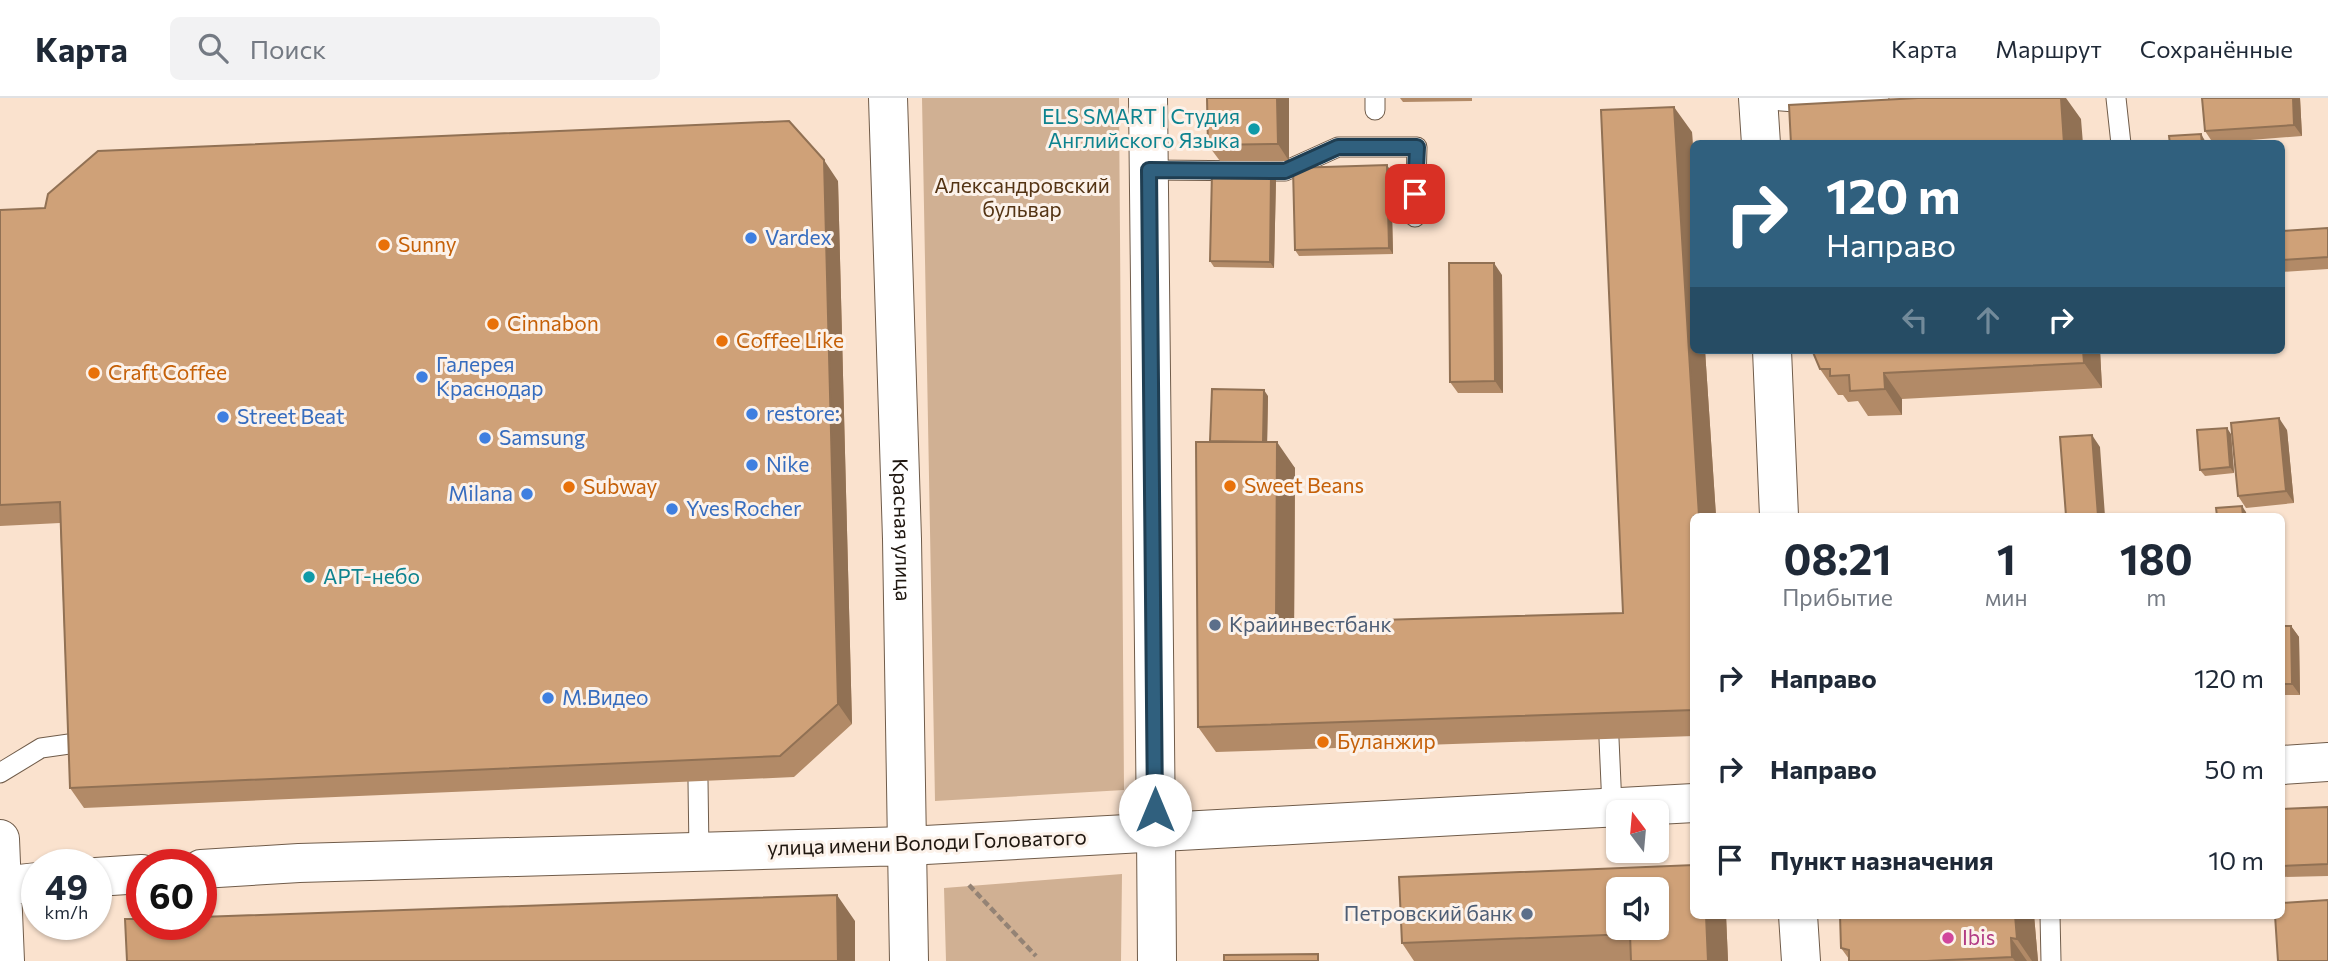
<!DOCTYPE html>
<html lang="ru">
<head>
<meta charset="utf-8">
<style>
	body { margin:0; font-family:Commissioner,sans-serif; background:#f2f2f3; color:#1f2937; height:100vh; display:flex; flex-direction:column; font-size:26px; white-space:nowrap }
	* { box-sizing:border-box; margin:0 }
	p { font-size:23px; color:#747a83 }
	.icon { flex:none; width:38px; height:38px; fill:none; stroke:currentColor; stroke-width:2; stroke-linecap:round; stroke-linejoin:round }
	.map { position:relative; flex:1; overflow:hidden }
	.panel { position:absolute; left:1690px; top:415px; width:595px; height:406px; display:flex; flex-direction:column; background:#fff; border-radius:10px; box-shadow:0 2px 5px #0004 }
	.panel>* { flex:none }
	.hud { position:absolute; left:1690px; top:42px; width:595px; height:214px; border-radius:10px; box-shadow:0 2px 5px #0004; background:#30607e; color:#fff; overflow:hidden }
	.needle { width:46px; rotate:344deg }
	.tools { position:absolute; left:1606px; top:702px; display:grid; gap:14px }
	.tools a { display:grid; place-items:center; width:63px; height:63px; border-radius:10px; background:#fff; box-shadow:0 2px 5px #0004; font-size:35px }
	.speed { position:absolute; left:21px; top:751px; display:flex; gap:14px; font-size:35px; font-weight:700; text-align:center }
	.speed>* { display:grid; place-content:center; width:91px; height:91px; border-radius:50%; background:#fff; box-shadow:0 2px 5px #0004; line-height:1 }
	.speed small { font-size:18px; font-weight:400 }
	.speed .limit { border:10px solid #d22; background:#fff; color:#111 }
	.pin { position:absolute; display:grid; place-items:center; width:60px; height:60px; color:#fff; margin:-30px; border-radius:14px; box-shadow:0 4px 10px #0006 }
	.me { position:absolute; width:77px; margin:-38px; rotate:0deg; stroke-linejoin:round; filter:drop-shadow(0 0 5px #0008) }
	.turn { display:flex; align-items:center; gap:24px; height:147px; padding:0 21px; font-size:32px }
	.turn .icon { width:91px; height:91px; stroke-width:2.5 }
	.turn b { display:block; font-size:49px; line-height:60px }
	.lanes { display:flex; align-items:center; height:66px; padding:0 21px; background:#0003; justify-content:center; gap:35px; direction:ltr }
	.lanes .off { opacity:.35 }
	.eta { display:flex; justify-content:space-evenly; align-items:center; height:119px; text-align:center }
	.eta b { font-size:42px; font-weight:700; line-height:49px }
	ul { padding:0; list-style:none }
	li { display:flex; align-items:center; gap:21px; height:91px; padding:0 21px }
	li div { flex:1 }
	li b { display:block; font-size:26px }
	li em { font-style:normal }
	header { display:flex; align-items:center; gap:42px; box-sizing:border-box; height:98px; padding:0 35px; background:#fff; border-bottom:2px solid #e0e1e3 }
	header strong { font-size:33px }
	nav { display:flex; gap:38px; margin-inline-start:auto; font-size:24px }
	.search { width:490px; height:63px; background:#f2f2f3; display:flex; align-items:center; gap:18px; box-sizing:border-box; padding:0 24px; border-radius:10px; color:#747a83; font-size:26px }
	.map>svg:first-child { display:block }
</style>
</head>
<body>
<header>
<strong>Карта</strong>
<div class="search"><svg class="icon" aria-label="search" viewBox="0 0 24 24"><circle cx="10" cy="10" r="6"/><path d="M15 15l6 6"/></svg>Поиск</div>
<nav><a>Карта</a><a>Маршрут</a><a>Сохранённые</a></nav>
</header>
<div class="map">
<svg width="2328" height="863" viewBox="0 0 2328 863">
	<rect width="100%" height="100%" fill="#fae2ce"/>
	<path fill="#d0b093" d="M922,0H1119L1124,692L935,703Z
		M1122,776L1121,863H946L944,790Z"/>
	<g fill="none" stroke-linecap="round" stroke-linejoin="round">
		<defs>
			<path id="lane" d="M1375,0V12
				M2116,0L2121,46
				M1758,1L1808,5L1879,0
				M1149,72L1285,73L1338,49H1417L1415,119
				M1609,641L1612,709
				M0,675L41,650L83,644
				M698,683L699,754
				M2050,817L2051,863"/>
			<path id="secondary" d="M2282,667L2328,664
				M1156,735L1157,863
				M0,741L5,863
				M201,771L299,765L907,748L909,863
				M96,779L142,776
				M2,788L37,784
				M1798,817L1801,863"/>
			<g id="primary">
				<path id="s1" d="M888,0L902,441L907,748L1694,705"/>
				<path d="M1148,0L1156,735"/>
				<path d="M1758,0L1761,46"/>
				<path d="M1772,252L1779,418"/>
			</g>
		</defs>
		<use href="#lane" stroke="#705c4a" stroke-width="21"/>
		<use href="#secondary" stroke="#705c4a" stroke-width="40"/>
		<use href="#primary" stroke="#705c4a" stroke-width="40"/>
		<path stroke="#948375" stroke-width="4.5" stroke-dasharray="7 3.5" stroke-linecap="butt" d="M969,787L1036,858"/>
		<use href="#lane" stroke="#fff" stroke-width="19"/>
		<use href="#secondary" stroke="#fff" stroke-width="38"/>
		<use href="#primary" stroke="#fff" stroke-width="38"/>
	</g>
	<path fill="#b28a67" d="M1207,0H1289V63H1220L1208,47Z
		M1400,0H1472V3L1403,4Z
		M2202,0H2300L2302,38L2213,45L2205,33Z
		M1692,34L1694,68V252H1705L1716,418H1694V638L1216,654L1198,629L1211,344L1268,298L1267,344L1295,370L1294,524L1623,515Z
		M1387,67L1391,74L1393,156L1299,158L1295,152Z
		M1276,81L1274,170L1214,169L1210,163Z
		M838,83L852,626L794,679L84,710L70,690L60,425L0,428V112Z
		M2328,130V171L2282,174V133Z
		M1502,177L1503,295H1458L1450,284Z
		M1811,252H2100L2102,290L1902,301V317L1868,318L1858,303L1848,304L1843,297H1838L1820,271L1814,257Z
		M2287,332L2294,405L2246,410L2238,398Z
		M2231,336L2234,375L2205,378L2200,372Z
		M2282,528H2291L2299,539L2300,597H2282Z
		M2328,709V778L2282,779V711Z
		M1694,817H1726L1728,863H1414L1402,845Z
		M2034,817L2038,863H1849V861L1841,850Z"/>
	<path fill="#917154" d="M1277,0H1289V63L1278,46Z
		M2061,0H2066L2081,21L2083,46H2064Z
		M2293,0H2300L2302,38L2294,27Z
		M1674,9L1692,34L1694,68V252H1705L1716,418H1699Z
		M2201,36L2207,46H2202Z
		M824,62L838,83L852,626L838,606Z
		M1387,67L1391,74L1393,156L1389,150Z
		M1271,75L1276,81L1274,170L1270,164Z
		M2282,80L2283,82L2284,110L2282,107Z
		M1494,165L1502,177L1503,295L1495,283Z
		M2083,252H2100L2102,290L2084,265Z
		M1884,275L1902,301V317L1885,291Z
		M1264,292L1268,298L1267,351L1263,345Z
		M2279,320L2287,332L2294,405L2286,393Z
		M2227,330L2231,336L2234,375L2230,369Z
		M2092,337L2100,349L2105,418H2098Z
		M1277,344L1295,370L1294,550L1276,525Z
		M2242,408L2246,414L2247,418H2243Z
		M2291,528L2299,539L2300,597L2292,586Z
		M837,797L855,823V863H838Z
		M1706,817H1726L1728,863H1708Z
		M2015,817H2034L2038,863H2032L2017,841Z
		M2011,840L2027,863H2015L2012,859Z"/>
	<path fill="#cfa178" stroke="#917154" stroke-width="2" fill-rule="evenodd" d="M1207,0H1277L1278,46L1208,47Z
		M1918,0H2061L2064,46H1791L1789,7Z
		M2202,0H2293L2294,27L2205,33Z
		M1674,9L1699,418H1694V612L1198,629L1196,344H1277L1276,525L1623,515L1601,12Z
		M789,23L824,62L838,606L780,658L70,690L60,404L0,407V112L45,110L48,96L98,53Z
		M2201,36L2202,46H2170L2169,38Z
		M1387,67L1389,150L1295,152L1293,70Z
		M1212,74L1271,75L1270,164L1210,163Z
		M2328,130V159L2282,162V133Z
		M1449,165H1494L1495,283L1450,284Z
		M1812,252H2083L2084,265L1884,275L1885,291L1850,293L1849,277L1830,278V271H1820Z
		M1212,291L1264,292L1263,344L1210,343Z
		M2279,320L2286,393L2238,398L2231,325Z
		M2227,330L2230,369L2200,372L2197,332Z
		M2092,337L2098,418H2066L2060,339Z
		M2242,408L2243,418H2217L2216,410Z
		M2282,528H2291L2292,586H2282Z
		M2328,709V766L2282,768V711Z
		M1694,767V817H1706L1708,863H1631L1630,836L1402,845L1399,779ZM1619,791H1657V830H1619Z
		M837,797L838,863H127L125,821H142V826H201V819Z
		M2328,802V863H2278L2275,817H2282V805Z
		M1840,817H2015L2017,841L2011,840L2012,859L1927,863H1849V852L1841,850Z
		M1318,856V863H1224V857Z"/>
	<g fill="none" stroke-linecap="round" stroke-linejoin="round">
		<defs>
			<path id="route" d="M1155,712L1149,72L1285,73L1338,49H1417L1415,96"/>
		</defs>
		<use href="#route" stroke="#1f3e52" stroke-width="18"/>
		<use href="#route" stroke="#30607e" stroke-width="12"/>
	</g>
	<g fill="#0f9aa8" stroke="#fcf2ea" stroke-width="2.5">
		<circle cx="1254" cy="31" r="7"/>
		<circle cx="309" cy="479" r="7"/>
	</g>
	<g fill="#3f7fe0" stroke="#fcf2ea" stroke-width="2.5">
		<circle cx="751" cy="140" r="7"/>
		<circle cx="422" cy="279" r="7"/>
		<circle cx="752" cy="316" r="7"/>
		<circle cx="223" cy="319" r="7"/>
		<circle cx="485" cy="340" r="7"/>
		<circle cx="752" cy="367" r="7"/>
		<circle cx="527" cy="396" r="7"/>
		<circle cx="672" cy="411" r="7"/>
		<circle cx="548" cy="600" r="7"/>
	</g>
	<g fill="#e8710a" stroke="#fcf2ea" stroke-width="2.5">
		<circle cx="384" cy="147" r="7"/>
		<circle cx="493" cy="226" r="7"/>
		<circle cx="722" cy="243" r="7"/>
		<circle cx="94" cy="275" r="7"/>
		<circle cx="1230" cy="388" r="7"/>
		<circle cx="569" cy="389" r="7"/>
		<circle cx="1323" cy="644" r="7"/>
	</g>
	<g fill="#5c6f8a" stroke="#fcf2ea" stroke-width="2.5">
		<circle cx="1215" cy="527" r="7"/>
		<circle cx="1527" cy="816" r="7"/>
	</g>
	<circle fill="#d1479c" stroke="#fcf2ea" stroke-width="2.5" cx="1948" cy="840" r="7"/>
	<g text-anchor="middle" stroke-width="6" stroke-linejoin="round" paint-order="stroke">
		<g font-size="21" fill="#0d838f" stroke="#fcf2ea" text-anchor="end">
			<text x="1240" y="26">ELS SMART | Студия<tspan x="1240" dy="24">Английского Языка</tspan></text>
			<text x="323" y="486" text-anchor="start">АРТ-небо</text>
		</g>
		<g font-size="21" fill="#543414" stroke="#fcf2ea">
			<text x="1022" y="95">Александровский<tspan x="1022" dy="24">бульвар</tspan></text>
		</g>
		<g font-size="21" fill="#366cbe" stroke="#fcf2ea" text-anchor="start">
			<text x="765" y="147">Vardex</text>
			<text x="436" y="274">Галерея<tspan x="436" dy="24">Краснодар</tspan></text>
			<text x="766" y="323">restore:</text>
			<text x="237" y="326">Street Beat</text>
			<text x="499" y="347">Samsung</text>
			<text x="766" y="374">Nike</text>
			<text x="513" y="403" text-anchor="end">Milana</text>
			<text x="686" y="418">Yves Rocher</text>
			<text x="562" y="607">М.Видео</text>
		</g>
		<g font-size="21" fill="#c56008" stroke="#fcf2ea" text-anchor="start">
			<text x="398" y="154">Sunny</text>
			<text x="507" y="233">Cinnabon</text>
			<text x="736" y="250">Coffee Like</text>
			<text x="108" y="282">Craft Coffee</text>
			<text x="1244" y="395">Sweet Beans</text>
			<text x="583" y="396">Subway</text>
			<text x="1337" y="651">Буланжир</text>
		</g>
		<g font-size="21" fill="#1f1710" stroke="#fcf2ea">
			<text dy="7" stroke="none"><textPath href="#s1" startOffset="432">Красная улица</textPath></text>
			<text transform="translate(927 745) rotate(-2)" y="7">улица имени Володи Головатого</text>
		</g>
		<g font-size="21" fill="#4e5e75" stroke="#fcf2ea" text-anchor="start">
			<text x="1229" y="534">Крайинвестбанк</text>
			<text x="1513" y="823" text-anchor="end">Петровский банк</text>
		</g>
		<g font-size="21" fill="#b23c85" stroke="#fcf2ea" text-anchor="start">
			<text x="1962" y="847">Ibis</text>
		</g>
	</g>
</svg>
<div class="tools">
<a><svg class="needle" viewBox="-14 -14 28 28"><path d="M0-13l5 13h-10z" fill="#e53935"/><path d="M0 13l5-13h-10z" fill="#747a83"/></svg></a>
<a><svg class="icon" aria-label="sound" viewBox="0 0 24 24"><path d="M4 9h4l5-4v14l-5-4H4zM17 9q2 3 0 6"/></svg></a>
</div>
<div class="speed"><div>49<small>km/h</small></div><div class="limit">60</div></div>
<div class="pin" style="left:1415px;top:96px;background:#d93025"><svg class="icon" aria-label="arrive" viewBox="0 0 24 24"><path d="M6 21V4h12l-3 4 3 4H6"/></svg></div>
<svg class="me" style="left:1155px;top:712px" viewBox="-20 -20 40 40"><circle r="19" fill="#fff"/><path d="M0-13L10 11 0 6-10 11z" fill="#30607e"/></svg>
<div class="hud">
<div class="turn"><svg class="icon" aria-label="right" viewBox="0 0 24 24"><path d="M7 20v-9h11M14 6l5 5-5 5"/></svg><div><b>120 m</b>Направо</div></div>
<div class="lanes"><svg class="icon off" aria-label="left" viewBox="0 0 24 24"><path d="M17 20v-9H6M10 6l-5 5 5 5"/></svg><svg class="icon off" aria-label="ahead" viewBox="0 0 24 24"><path d="M12 20V5M6 11l6-6 6 6"/></svg><svg class="icon" aria-label="right" viewBox="0 0 24 24"><path d="M7 20v-9h11M14 6l5 5-5 5"/></svg></div>
</div>
<section class="panel">
<div class="eta">
<div><b>08:21</b><p>Прибытие</p></div>
<div><b>1</b><p>мин</p></div>
<div><b>180</b><p>m</p></div>
</div>
<ul>
<li><svg class="icon" aria-label="right" viewBox="0 0 24 24"><path d="M7 20v-9h11M14 6l5 5-5 5"/></svg><div><b>Направо</b></div><em>120 m</em></li>
<li><svg class="icon" aria-label="right" viewBox="0 0 24 24"><path d="M7 20v-9h11M14 6l5 5-5 5"/></svg><div><b>Направо</b></div><em>50 m</em></li>
<li><svg class="icon" aria-label="arrive" viewBox="0 0 24 24"><path d="M6 21V4h12l-3 4 3 4H6"/></svg><div><b>Пункт назначения</b></div><em>10 m</em></li>
</ul>
</section>
</div>
</body>
</html>
